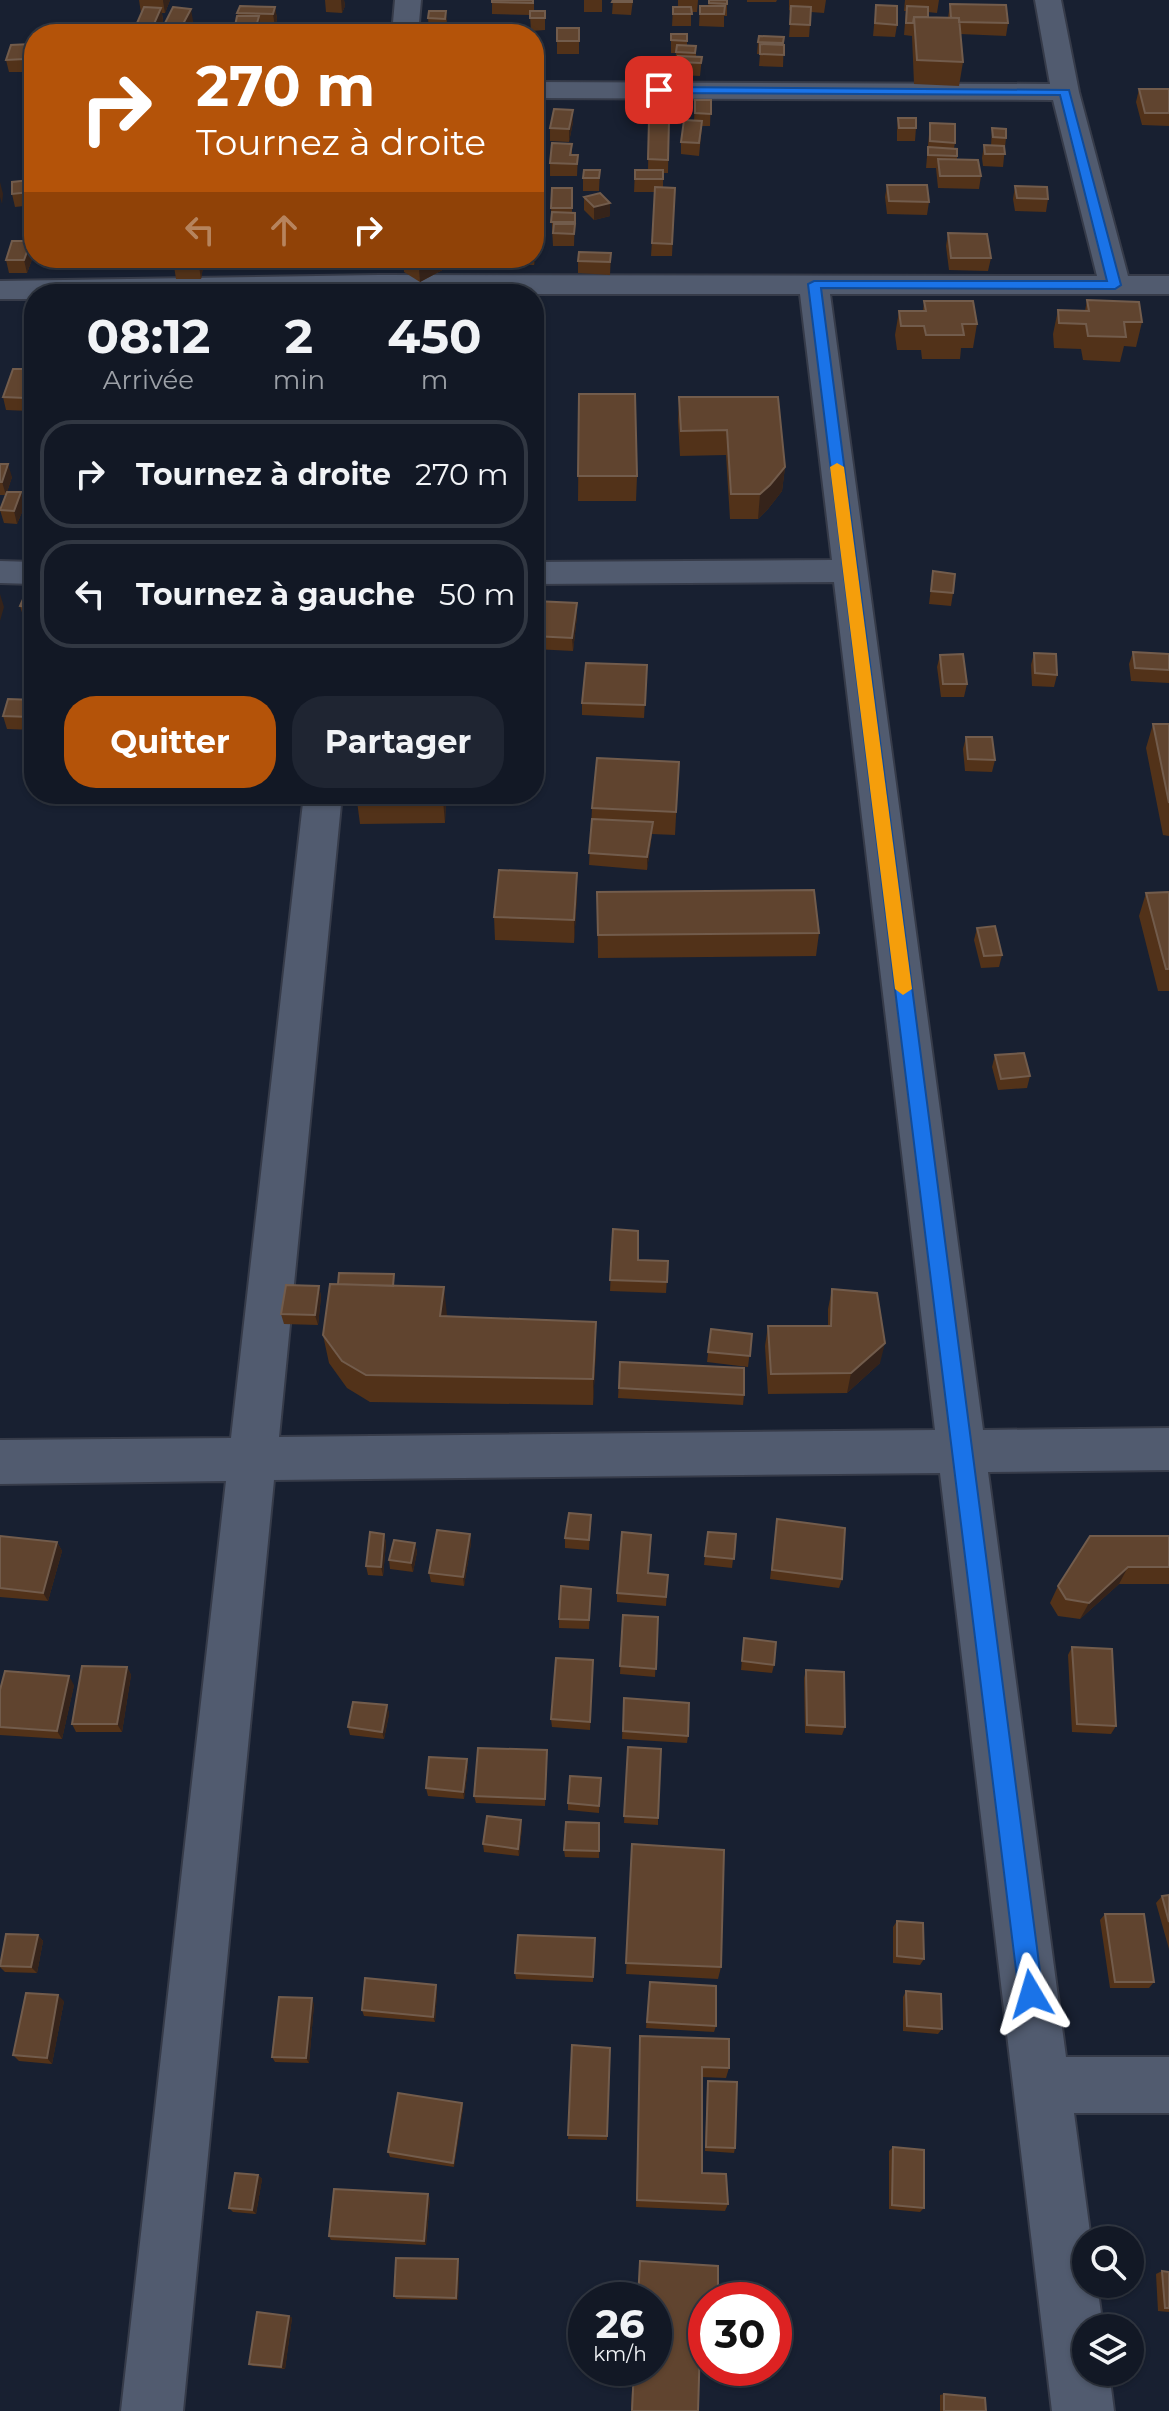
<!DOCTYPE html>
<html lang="fr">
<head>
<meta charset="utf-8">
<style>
	body { margin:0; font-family:Montserrat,sans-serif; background:#1f2532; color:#f1f3f6; height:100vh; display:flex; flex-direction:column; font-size:30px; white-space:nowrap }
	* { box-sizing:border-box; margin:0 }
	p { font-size:26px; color:#9ca0a7 }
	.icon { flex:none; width:44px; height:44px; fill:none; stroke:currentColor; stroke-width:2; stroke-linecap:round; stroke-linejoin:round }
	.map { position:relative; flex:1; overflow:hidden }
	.panel { position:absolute; left:24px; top:284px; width:520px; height:520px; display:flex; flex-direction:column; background:#121825; border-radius:32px; box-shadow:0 2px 6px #0004,0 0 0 2px #313742 }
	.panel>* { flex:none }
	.banner { position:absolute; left:24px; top:24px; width:520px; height:244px; border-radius:32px; box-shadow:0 2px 6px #0004,0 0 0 2px #313742; background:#b45309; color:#fff; overflow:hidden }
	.buttons { position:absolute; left:1072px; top:2226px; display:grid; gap:16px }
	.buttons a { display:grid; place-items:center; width:72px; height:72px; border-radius:50%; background:#121825; box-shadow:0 2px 6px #0004,0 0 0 2px #313742; font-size:40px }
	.speed { position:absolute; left:568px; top:2282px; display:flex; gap:16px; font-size:40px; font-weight:700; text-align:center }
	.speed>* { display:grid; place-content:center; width:104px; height:104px; border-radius:50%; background:#121825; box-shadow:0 2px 6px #0004,0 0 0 2px #313742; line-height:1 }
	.speed small { font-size:20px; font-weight:400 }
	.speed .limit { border:12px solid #d22; background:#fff; color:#111 }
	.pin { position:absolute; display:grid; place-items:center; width:68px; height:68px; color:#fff; margin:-34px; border-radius:16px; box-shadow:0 4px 12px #0006 }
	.me { position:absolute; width:88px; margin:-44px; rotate:353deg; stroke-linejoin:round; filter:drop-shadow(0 0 6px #0008) }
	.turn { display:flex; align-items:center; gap:28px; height:168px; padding:0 40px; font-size:36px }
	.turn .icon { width:104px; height:104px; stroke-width:2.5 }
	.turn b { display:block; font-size:56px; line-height:68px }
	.lanes { display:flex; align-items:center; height:76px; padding:0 40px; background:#0003; justify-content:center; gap:40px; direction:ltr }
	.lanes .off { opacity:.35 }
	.eta { display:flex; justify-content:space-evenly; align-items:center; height:136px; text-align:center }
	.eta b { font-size:48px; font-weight:700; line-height:56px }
	.button { display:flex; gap:16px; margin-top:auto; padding:16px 40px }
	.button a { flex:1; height:92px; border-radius:32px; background:#b45309; color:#fff; font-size:32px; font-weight:700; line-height:92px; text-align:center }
	.button a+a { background:#1f2532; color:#f1f3f6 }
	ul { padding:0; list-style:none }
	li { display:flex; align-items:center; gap:24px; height:108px; margin:0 16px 12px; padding:0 24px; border:4px solid #313742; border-radius:32px }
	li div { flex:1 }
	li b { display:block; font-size:30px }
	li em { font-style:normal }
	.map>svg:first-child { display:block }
</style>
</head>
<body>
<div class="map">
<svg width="1169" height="2411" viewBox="0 0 1169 2411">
	<rect width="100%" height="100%" fill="#182031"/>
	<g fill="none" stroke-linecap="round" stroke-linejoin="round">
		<defs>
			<path id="minor" d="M395,0H421L418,34H392Z
				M1035,0H1061L1079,92L1128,276H1169V294H830L983,1430L1169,1428V1470L988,1472L1066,2057H1169V2113H1074L1091,2240H1086V2284H1097L1103,2328H1086V2372H1109L1114,2411H1052L940,1473L274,1480L183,2411H121L226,1481L0,1484V1440L231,1438L304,794H342L279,1437L935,1430L834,582L534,584V562L832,560L800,294H34V299H0V281L379,275L1097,276L1053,100L534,98V82L1050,84Z
				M0,561L34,562V584L0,583Z"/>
		</defs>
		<use href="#minor" stroke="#363b49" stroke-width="4"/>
		<use href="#minor" fill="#515b6f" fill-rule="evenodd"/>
	</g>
	<path fill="#523219" d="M139,0H170L165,13H162L163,21L158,34H139L137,23L141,13Z
		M325,0H344L345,6L342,13L326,12Z
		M492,0H534V11H545V30L531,31L530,15L492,14Z
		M584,0H602V12H584Z
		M613,0H633L631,15L612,14Z
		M678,0H698L697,12H691V26H672L673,7H678Z
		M709,0H727V16H724V27L699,26L700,6H708Z
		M747,0H777L776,2H747Z
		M789,0H826L824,13L811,12L809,37H789L791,11L789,10Z
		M905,0H939L937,13L928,12V17L948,18L950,4L1008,23L1006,36L960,34L963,62L959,86L914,84L912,36L904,35L906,11H904Z
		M876,5L897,25L895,37L873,36Z
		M275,7L277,19L275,27L260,26L259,34H236L235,26L238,16L237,13Z
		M446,11L447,24L446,31H429L428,18Z
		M193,21L187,34H167L165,23Z
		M557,28H579V54H557Z
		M671,34H687V45L696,46V56L702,57L700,76L677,75V65H675L676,53H671Z
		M784,37L783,67L759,66L760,54H757L758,42Z
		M32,57L28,72H9L6,60Z
		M534,61H543L542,83H534Z
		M1139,89H1169V126L1142,125L1136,102Z
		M695,100H711L710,126H702L699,156L681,154V142L694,121Z
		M898,118L916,128L915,141H897V131Z
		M649,120L669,121L668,173H663V187L675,188L672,256H651L655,192H634L635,170H648Z
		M573,122L569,142L550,141V128Z
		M930,123L955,143L954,148L957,156V159L981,176L979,189L938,188L936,168H926Z
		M992,128L1006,138L1003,167L983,166L982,158L984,145L991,146Z
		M572,144V155H578L577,176H550V163Z
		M34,154V174H28L25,161Z
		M534,157L542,170L540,184L539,206H534Z
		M600,170L599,191H583V178Z
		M30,180L33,193V205L15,207L12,194Z
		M887,185L929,202L927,215L887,214L885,197Z
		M1015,186L1048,199L1046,212L1015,211L1013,199Z
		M572,188V213H575L574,246H553L551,208Z
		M584,197L610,203V216L594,220L584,210Z
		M534,215H536L538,251L534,265H519L518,258H534Z
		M948,233L991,258L988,271L949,270L946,246Z
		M611,253L610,275L578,273V261Z
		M34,254L27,273H9L6,260Z
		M175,258L203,267L201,279H176L174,266Z
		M403,259L448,267L420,282L404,272Z
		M1087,300L1142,322L1136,347L1124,346L1120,362L1083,360L1081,349L1054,348L1053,334L1058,310L1085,311Z
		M924,301L977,324L973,348H961L960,359H922L921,350H897L895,335L899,311H923Z
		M34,369V411H33L31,404L29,411L6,410L3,397Z
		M579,394L637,476L636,501H578Z
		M679,397L785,467L782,491L768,509L758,519H730L726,455L680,456L678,421Z
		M0,464L12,477L6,495H0Z
		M25,505L17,524L4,523L0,510Z
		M933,571L953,593L951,606L929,604Z
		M34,588V620L24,619L20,606Z
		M534,605L577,616L573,651L534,649Z
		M1133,652L1169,654V683L1131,681L1129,664Z
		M1034,653L1057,675L1054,687L1032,686L1031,665Z
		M940,655L967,684L964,697H941L937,667Z
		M647,665L644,718L582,715V703Z
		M34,700V730L7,729L3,716Z
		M1153,724H1169V836L1163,835L1146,748Z
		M966,737L995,760L992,772L965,771L963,749Z
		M679,762L675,835L652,834L647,870L589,865L592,808Z
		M446,794L445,823L360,824L357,801Z
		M597,892L819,933L816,956L598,958Z
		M1169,892V991H1158L1139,916L1146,893Z
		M577,896L574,943L495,940L494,917Z
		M977,928L1002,955L999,967L981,968L974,940Z
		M995,1055L1030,1076L1027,1088L998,1090L992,1067Z
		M613,1229L638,1260L668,1261L666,1293L610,1291Z
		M319,1286L321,1297L318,1325L284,1324L281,1314Z
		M832,1289L880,1363L847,1393L768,1394L765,1346L768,1326H828V1309Z
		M447,1316L596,1349L593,1405L370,1402L347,1388L329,1363L323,1335Z
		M711,1329L752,1334L748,1367L707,1362Z
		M620,1362L744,1395L743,1405L618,1398Z
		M591,1515L589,1550L565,1548V1538Z
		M777,1519L842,1579L839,1588L770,1579Z
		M708,1532L736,1534L732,1568L704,1565Z
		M384,1534L386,1543L383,1576L368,1575L366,1566Z
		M470,1534L471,1543L464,1586L431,1582L429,1573Z
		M0,1536L57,1542L62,1551L48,1601L0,1597Z
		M1169,1536V1584H1119L1080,1619L1058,1616L1050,1603L1058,1586Z
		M415,1543L417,1552L413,1572L390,1569L389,1560Z
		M648,1573L668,1575L666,1606L617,1602V1593Z
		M591,1589L589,1629L559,1628V1619Z
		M623,1615L658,1617L655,1677L620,1674Z
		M744,1638L774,1665L772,1673L741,1670Z
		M1072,1647L1116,1726L1111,1734L1072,1732L1068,1655Z
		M593,1660L590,1730L552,1727L551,1719Z
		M127,1667L131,1675L122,1732H76L72,1724Z
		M806,1670L845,1727L842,1735L805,1733L804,1678Z
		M74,1685L62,1739L0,1735V1690Z
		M624,1698L688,1736L687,1743L622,1739Z
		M387,1705L389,1714L384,1739L350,1735L348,1727Z
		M628,1747L658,1818V1825L624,1823Z
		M547,1758L545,1806L476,1803L474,1796Z
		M467,1759L468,1767L464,1799L428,1796L426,1788Z
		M601,1778L599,1813L568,1810V1803Z
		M599,1823V1858L565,1857L564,1850Z
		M522,1827L519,1856L484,1852L483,1844Z
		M632,1844L721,1967L718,1979L626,1974Z
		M1169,1895V1949L1156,1903L1162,1896Z
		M1105,1914L1154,1982L1149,1988H1110L1100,1920Z
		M897,1921L924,1959L920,1965L893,1963V1927Z
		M38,1935L43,1941L37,1973L5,1972L0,1967Z
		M595,1938L593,1982L516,1979L515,1973Z
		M650,1982L716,2026L714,2032L646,2028Z
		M436,1985L437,1991L435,2022L364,2016L362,2010Z
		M906,1991L942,2029L938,2034L903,2031V1997Z
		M64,2001L52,2064L19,2061L13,2055Z
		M314,2004L309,2063L275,2062L272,2057Z
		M640,2036L729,2068L726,2078L702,2077V2173L728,2204L725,2211L636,2207Z
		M572,2045L610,2048L607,2140L568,2139Z
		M708,2081L735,2148L734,2153L705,2151L707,2086Z
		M462,2103L463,2108L454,2167L390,2157L388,2152Z
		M893,2147L924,2208L920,2212L889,2209V2151Z
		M258,2175L262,2179L256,2214L233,2212L229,2208Z
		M430,2198L426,2245L331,2240L329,2236Z
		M458,2259L459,2263L458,2300L396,2299L394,2296Z
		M640,2261L706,2300V2317H701L698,2411H631L633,2368H654V2300H637Z
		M1162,2271L1169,2272V2312L1158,2311L1156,2274Z
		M289,2316L292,2318L285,2369L253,2366L249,2364Z
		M944,2394L986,2411H940V2395Z"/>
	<path fill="#35231a" d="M163,0H170L165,13L163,1Z
		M341,0H344L345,6L342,13Z
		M275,7L277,19L275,27L273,14Z
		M161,8L163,21L158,34H156L154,24Z
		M191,9L193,21L187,34H185L183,24Z
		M259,16L260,29L259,34H257L256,27Z
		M30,44L32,57L28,72L25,59Z
		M573,110V122L569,142V129Z
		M542,158V170L540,184L539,206L538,179Z
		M30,180L33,193V205L30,192Z
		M0,182L3,194L2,204L0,197Z
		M610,203V216L594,220V207Z
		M537,238L538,251L534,265V253Z
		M31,241L34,254L27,273L24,260Z
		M200,258H201L203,267L201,279L199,266Z
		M439,258H447L448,267L420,282L419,269Z
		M34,372V395L30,399L31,404L29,411L26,398Z
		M8,464L12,477L6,495L2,482Z
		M785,467L782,491L768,509L758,519L760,494Z
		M21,492L25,505L17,524L14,511Z
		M0,594L4,607L0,621Z
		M577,603V616L573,651L572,638Z
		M34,706V729L31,717Z
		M443,794H446L445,823L443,800Z
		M653,822L652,834L647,870V857Z
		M577,873V896L574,943V920Z
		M319,1286L321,1297L318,1325L315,1315Z
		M444,1287L447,1315L443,1343L440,1316Z
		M596,1322V1349L593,1405V1379Z
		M885,1343L880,1363L847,1393L851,1373Z
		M384,1534L386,1543L383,1576L381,1567Z
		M470,1534L471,1543L464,1586L463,1577Z
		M57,1542L62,1551L48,1601L43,1593Z
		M415,1543L417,1552L413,1572L411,1563Z
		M1128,1567L1119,1584L1080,1619L1089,1603Z
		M127,1667L131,1675L122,1732L117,1724Z
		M69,1676L74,1685L62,1739L57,1731Z
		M387,1705L389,1714L384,1739L382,1732Z
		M467,1759L468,1767L464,1799L463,1792Z
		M521,1820L522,1827L519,1856L518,1849Z
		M38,1935L43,1941L37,1973L31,1967Z
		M436,1985L437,1991L435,2022L433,2017Z
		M58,1995L64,2001L52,2064L47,2058Z
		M312,1998L314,2004L309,2063L306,2058Z
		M462,2103L463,2108L454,2167L453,2163Z
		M258,2175L262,2179L256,2214L252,2210Z
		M428,2194L430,2198L426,2245L424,2241Z
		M458,2259L459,2263L458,2300L456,2298Z
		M289,2316L292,2318L285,2369L281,2367Z"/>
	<path fill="#60442f" stroke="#725c4c" stroke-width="2" d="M492,0H533V3L492,2Z
		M613,0H632V2H612Z
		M709,0H727V4L709,3Z
		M950,4L1006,5L1008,23L959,22V18H951Z
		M876,5L897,6V25L875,23Z
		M240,6L275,7L273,14L237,13Z
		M700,6H725L724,14H700Z
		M791,6L811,7L810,25L790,24Z
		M907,6L928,7V17H914L913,23H906Z
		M144,7L161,8L154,24L137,23Z
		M173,7L191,9L183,24L165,23Z
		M673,7H691L692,14H673Z
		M429,11H446L445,19L428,18Z
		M530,11H545V18H530Z
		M237,16H259L256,27L235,26Z
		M914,17L959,18L963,62L917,60Z
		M557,28H579V41H557Z
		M671,34H687V41L671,40Z
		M759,36L784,37L783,43L758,42Z
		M30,44L25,59L6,60L11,45Z
		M760,44L784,45V55L760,54Z
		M677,45L696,46L695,53L676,52Z
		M678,56L702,57L701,63L678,62Z
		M534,61H543L542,70H534Z
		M1139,89H1169V113H1145Z
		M695,100H711V114L695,113Z
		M554,109L573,110L569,129L550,128Z
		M898,118H916V128H899Z
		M649,120L669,121L668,160L648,159Z
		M684,120L702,121L699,143L681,142Z
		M930,123L955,124V143L930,141Z
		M992,128L1006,129V138L993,137Z
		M552,143L572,144L570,155H578L577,164L550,163Z
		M984,145L1004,146L1005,154H985Z
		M928,147L957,149V156L928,155Z
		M28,154H34V162L25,161Z
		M534,157L542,158L538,179L534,178Z
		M938,159L978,160L981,176H940Z
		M584,170H600L599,178H583Z
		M635,170H663V179H635Z
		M30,180V192L12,194V182Z
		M534,184H540L539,193H534Z
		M887,185H927L929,202L889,201Z
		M1015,186L1047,187L1048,199L1017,198Z
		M655,187L675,188L672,244L652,243Z
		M552,188H572V208H551Z
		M600,193L610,203L594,207L584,197Z
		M552,212L575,213V222H551Z
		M534,215H536V226H534Z
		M554,224H575L574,234L553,233Z
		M948,233L987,234L991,258H951Z
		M534,238H537L534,253Z
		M12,241H31L24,260H6Z
		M579,252L611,253L610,262L578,261Z
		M175,258H200L199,266H174Z
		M405,258H439L419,269L403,259Z
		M1087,300L1139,302L1142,322H1124L1126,337L1088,336L1086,324L1059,323L1058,310L1089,311Z
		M924,301H973L977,324H962L964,335H926L924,326H901L899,311H926Z
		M13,369H34L26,398L3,397Z
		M34,386V399H30Z
		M579,394H635L637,476H578Z
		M679,397H778L785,467L770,485L760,494H731L727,430L681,431Z
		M0,464H8L2,482H0Z
		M7,492H21L14,511L0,510Z
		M933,571L955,574L953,593L931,591Z
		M28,588H34V608L20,606Z
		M535,601L577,603L572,638L534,636Z
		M1133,652L1169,654V670L1135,668Z
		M1034,653L1056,654L1057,675L1035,673Z
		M963,654L967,684H943L940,655Z
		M586,663L647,665L645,705L582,703Z
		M8,699L34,700V706L31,717L3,716Z
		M1153,724H1169V803Z
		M966,737H992L995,760L968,759Z
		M597,758L679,762L676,812L592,808Z
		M358,794H443V800L357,801Z
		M592,819L653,822L647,857L589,853Z
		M499,870L577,873L574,920L494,917Z
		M814,890L819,933L598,935L597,892Z
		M1169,892V969H1166L1146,893Z
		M995,926L1002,955L984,956L977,928Z
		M1024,1053L1030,1076L1001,1079L995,1055Z
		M613,1229L638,1231V1260L668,1261L667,1282L610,1280Z
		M339,1273L394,1274L393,1286L338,1284Z
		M330,1284L444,1287L440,1316L596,1322L593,1379L366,1375L342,1361L323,1335Z
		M286,1285L319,1286L315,1315L281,1314Z
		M832,1289L877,1293L885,1343L851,1373L771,1374L768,1326H831Z
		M711,1329L752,1334L750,1356L708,1352Z
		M620,1362L744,1368V1395L619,1388Z
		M569,1513L591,1515L589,1540L565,1538Z
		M777,1519L845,1528L842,1579L772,1570Z
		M437,1530L470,1534L463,1577L429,1573Z
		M370,1532L384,1534L381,1567L366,1566Z
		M622,1532L651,1535L648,1573L668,1575L666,1597L617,1593Z
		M708,1532L736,1534L734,1559L705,1556Z
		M0,1536L57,1542L43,1593L0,1588Z
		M1090,1536H1169V1567H1128L1089,1603L1066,1599L1058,1586Z
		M394,1540L415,1543L411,1563L389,1560Z
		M561,1586L591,1589L589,1620L559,1619Z
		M623,1615L658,1617L656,1669L620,1666Z
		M744,1638L776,1642L774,1665L742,1661Z
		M1072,1647L1112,1649L1116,1726L1077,1724Z
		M556,1658L593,1660L590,1722L551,1719Z
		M82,1666L127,1667L117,1724H72Z
		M806,1670L844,1672L845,1727L807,1725Z
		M5,1671L69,1676L57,1731L0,1727V1690Z
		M624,1698L689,1703L688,1736L623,1731Z
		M353,1702L387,1705L382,1732L348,1727Z
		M628,1747L661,1749L658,1818L624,1816Z
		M478,1748L547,1750L545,1799L474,1796Z
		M429,1757L467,1759L463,1792L426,1788Z
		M570,1776L601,1778L599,1806L568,1803Z
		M487,1816L521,1820L518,1849L483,1844Z
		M566,1822L599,1823V1851L564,1850Z
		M632,1844L724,1850L721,1967L626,1963Z
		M1169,1895V1922L1162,1896Z
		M1105,1914H1144L1154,1982H1115Z
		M897,1921L923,1923L924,1959L897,1956Z
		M6,1934L38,1935L31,1967L0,1966Z
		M518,1935L595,1938L593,1977L515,1973Z
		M365,1978L436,1985L433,2017L362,2010Z
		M650,1982L716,1986V2026L647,2022Z
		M906,1991L941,1994L942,2029L907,2026Z
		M26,1993L58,1995L47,2058L13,2055Z
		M279,1997L312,1998L306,2058L272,2057Z
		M640,2036L729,2039V2068L702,2067V2173L726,2174L728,2204L637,2200Z
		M572,2045L610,2048L607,2136L568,2135Z
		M708,2081L737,2082L735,2148L706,2147Z
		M398,2093L462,2103L453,2163L388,2152Z
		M893,2147L924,2150V2208L892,2205Z
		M235,2173L258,2175L252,2210L229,2208Z
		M334,2189L428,2194L424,2241L329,2236Z
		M396,2258L458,2259L456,2298L394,2296Z
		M640,2261L718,2266V2300H706V2312H701L698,2411H632L634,2368H654V2300H638Z
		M1162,2271L1169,2272V2308H1165Z
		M257,2312L289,2316L281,2367L249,2364Z
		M944,2394L985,2398L986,2411H944Z"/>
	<path fill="#1a73e8" stroke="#114b97" stroke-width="2" d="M659,87L1069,90L1121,285L1115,289L821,288L1043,1994L1039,2003L1031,2006L1023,2003L1019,1994L808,284L814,281H1107L1060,95L655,93V88Z"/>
	<path fill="#f59e0b" d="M837,463L844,467L912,989L903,995L895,989L830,467Z"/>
</svg>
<div class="buttons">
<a><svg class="icon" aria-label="search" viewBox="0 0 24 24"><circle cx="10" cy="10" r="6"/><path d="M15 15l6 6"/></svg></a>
<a><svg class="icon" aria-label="layers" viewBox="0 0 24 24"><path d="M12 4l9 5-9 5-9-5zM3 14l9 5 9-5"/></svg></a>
</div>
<div class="speed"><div>26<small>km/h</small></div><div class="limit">30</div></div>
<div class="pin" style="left:659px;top:90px;background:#d93025"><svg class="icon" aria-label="arrive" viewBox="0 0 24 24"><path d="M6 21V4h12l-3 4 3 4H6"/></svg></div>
<svg class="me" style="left:1031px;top:1994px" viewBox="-20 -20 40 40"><path d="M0-17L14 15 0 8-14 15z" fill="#1a73e8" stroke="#fff" stroke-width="4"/></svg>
<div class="banner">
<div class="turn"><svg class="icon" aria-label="right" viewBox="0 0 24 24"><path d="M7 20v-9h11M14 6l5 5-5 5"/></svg><div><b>270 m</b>Tournez à droite</div></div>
<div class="lanes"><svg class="icon off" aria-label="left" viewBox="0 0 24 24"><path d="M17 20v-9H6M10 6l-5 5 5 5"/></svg><svg class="icon off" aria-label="ahead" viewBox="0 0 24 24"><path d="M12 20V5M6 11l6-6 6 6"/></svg><svg class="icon" aria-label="right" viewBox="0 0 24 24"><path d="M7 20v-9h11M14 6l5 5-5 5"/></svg></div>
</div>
<section class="panel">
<div class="eta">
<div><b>08:12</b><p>Arrivée</p></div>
<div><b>2</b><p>min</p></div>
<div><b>450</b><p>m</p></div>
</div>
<ul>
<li><svg class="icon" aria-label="right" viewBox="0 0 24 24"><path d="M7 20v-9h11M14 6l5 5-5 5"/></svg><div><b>Tournez à droite</b></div><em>270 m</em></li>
<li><svg class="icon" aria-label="left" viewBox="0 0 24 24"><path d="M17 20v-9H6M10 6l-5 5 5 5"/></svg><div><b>Tournez à gauche</b></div><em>50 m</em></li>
</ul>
<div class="button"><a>Quitter</a><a>Partager</a></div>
</section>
</div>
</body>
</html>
